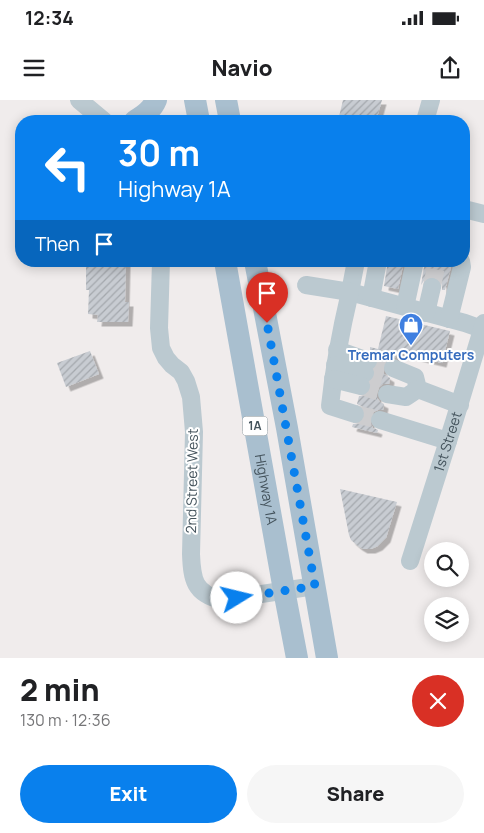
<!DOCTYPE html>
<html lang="en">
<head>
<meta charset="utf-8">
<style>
	body { margin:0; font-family:Manrope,sans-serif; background:#f6f6f6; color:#202124; height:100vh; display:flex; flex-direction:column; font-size:19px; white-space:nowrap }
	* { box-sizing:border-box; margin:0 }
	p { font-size:16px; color:#757577 }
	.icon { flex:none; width:28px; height:28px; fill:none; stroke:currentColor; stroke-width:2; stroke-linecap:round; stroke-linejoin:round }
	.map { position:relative; height:558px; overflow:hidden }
	.details { display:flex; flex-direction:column; background:#fff; flex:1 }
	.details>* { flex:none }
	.guide { position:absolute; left:15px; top:15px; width:455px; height:152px; border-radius:20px; box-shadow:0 2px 12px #0003; background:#0980ed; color:#fff; overflow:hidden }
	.fabs { position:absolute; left:424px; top:442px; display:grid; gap:10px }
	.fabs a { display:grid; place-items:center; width:45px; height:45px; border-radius:50%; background:#fff; box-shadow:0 2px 12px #0003; font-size:25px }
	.pin { position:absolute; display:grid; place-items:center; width:42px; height:42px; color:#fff; margin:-51px -21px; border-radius:50% 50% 50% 0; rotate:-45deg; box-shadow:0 0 5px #0007 }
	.pin .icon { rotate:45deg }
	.me { position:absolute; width:55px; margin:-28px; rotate:81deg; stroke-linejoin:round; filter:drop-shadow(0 0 4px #0008) }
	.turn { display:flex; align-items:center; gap:18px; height:105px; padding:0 20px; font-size:22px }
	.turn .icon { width:65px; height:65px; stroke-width:2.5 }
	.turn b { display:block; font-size:35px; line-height:42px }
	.then { display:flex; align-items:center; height:48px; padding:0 20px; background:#0003; gap:10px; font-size:19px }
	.round { display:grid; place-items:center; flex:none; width:52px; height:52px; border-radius:26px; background:#f6f6f6 }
	.summary { display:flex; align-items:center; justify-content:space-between; height:85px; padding:0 20px }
	h1 { font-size:30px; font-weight:800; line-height:38px }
	.primary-button { display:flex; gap:10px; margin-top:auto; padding:10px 20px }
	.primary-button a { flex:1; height:58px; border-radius:30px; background:#0980ed; color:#fff; font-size:20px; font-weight:800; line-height:58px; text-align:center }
	.primary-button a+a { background:#f6f6f6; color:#202124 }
	.status { display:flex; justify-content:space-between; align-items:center; height:35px; padding:0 25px; background:#fff; direction:ltr }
	.status svg { height:14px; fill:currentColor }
	header { display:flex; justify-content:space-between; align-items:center; height:65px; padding:0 20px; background:#fff; font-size:22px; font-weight:800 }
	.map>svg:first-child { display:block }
</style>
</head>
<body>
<div class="status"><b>12:34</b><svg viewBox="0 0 49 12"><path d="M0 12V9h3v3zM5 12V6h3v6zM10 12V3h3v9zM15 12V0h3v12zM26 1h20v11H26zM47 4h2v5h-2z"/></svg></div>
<header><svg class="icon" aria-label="menu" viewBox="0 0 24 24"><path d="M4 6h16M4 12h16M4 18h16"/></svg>Navio<svg class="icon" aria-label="share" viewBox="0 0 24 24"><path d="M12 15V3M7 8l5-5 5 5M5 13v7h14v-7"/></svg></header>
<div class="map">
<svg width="484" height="558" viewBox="0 0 484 558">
	<defs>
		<pattern id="building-hatch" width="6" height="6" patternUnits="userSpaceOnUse" patternTransform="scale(1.25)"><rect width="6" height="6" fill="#c8ccd2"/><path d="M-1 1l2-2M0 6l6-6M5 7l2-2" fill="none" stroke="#a4a8ad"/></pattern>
		<filter id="shadow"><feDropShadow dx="4.5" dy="4.5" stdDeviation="0" flood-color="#0004"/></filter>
	</defs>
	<rect width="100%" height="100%" fill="#f0ecec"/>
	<path fill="url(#building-hatch)" filter="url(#shadow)" d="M343,0H382L376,21H338Z
		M86,161L126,162L125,202H129L128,222H97L98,215L88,214L89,190H86Z
		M388,161H404L398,189L384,186Z
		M425,161H451V167L445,190H442V184L440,180L435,177H428L425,179L421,185Z
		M386,216L450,231L442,263L396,252L395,258H391L387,259L383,264L382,269L384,274L390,278L389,284H383L379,287L377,292V298L380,302L384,304L383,310H378L373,312L370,317V323L373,328L378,330L377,333L352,327L353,324H358L362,322L365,317V312L363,307L357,304L359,296H364L368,294L371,289L370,282L375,276V269L378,265V260L376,254L370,250V247L378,249Z
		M90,251L99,274L66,287L57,263Z
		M340,389L397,402L386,438L378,446L371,449H363L358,446L351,440L349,435Z"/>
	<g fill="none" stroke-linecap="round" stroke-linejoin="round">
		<path stroke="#cdcdcf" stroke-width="18" stroke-dasharray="18 9" stroke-linecap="butt" d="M432,187L437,161
			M368,261L393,268
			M365,273L390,280
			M361,286L387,294
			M355,314L380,320"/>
		<g stroke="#bbc9d0" stroke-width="18">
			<path d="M79,0L104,21"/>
			<path d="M425,21L431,0"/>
			<path d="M464,109L484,114"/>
			<path d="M161,161L159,228L161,248L166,258L172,265L181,272L186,281L191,297L194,332L191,454C192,479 194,494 222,500L315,486"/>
			<path d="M356,161L350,192L465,223L482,229"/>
			<path d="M306,185L350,192C341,230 334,267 330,306L355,314"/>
			<path d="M371,198L378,161"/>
			<path d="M405,207L415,161"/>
			<path d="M426,213L432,187"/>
			<path d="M449,219L462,167L461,161"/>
			<path d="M337,250L368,261"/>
			<path d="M335,265L365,273"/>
			<path d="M393,268L415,277L418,289L460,305"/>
			<path d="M333,279L361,286"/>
			<path d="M387,294L406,297L418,289"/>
			<path d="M380,320L448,341"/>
			<path id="s1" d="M410,461L454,322L484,223"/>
		</g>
		<g stroke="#a9bfcf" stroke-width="22">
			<path d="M195,0L199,21"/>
			<path d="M226,0L230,21"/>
			<path d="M135,21C144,15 152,10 156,0"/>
			<path id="s2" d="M225,161L284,490L297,558"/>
			<path d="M255,161L287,328L327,558"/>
		</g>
	</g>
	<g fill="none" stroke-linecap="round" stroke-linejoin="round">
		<path stroke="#0980ed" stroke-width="9" stroke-dasharray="0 16.2" d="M237,498L315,486L267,223"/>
	</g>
	<defs>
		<symbol id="shop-pin" viewBox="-11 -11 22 30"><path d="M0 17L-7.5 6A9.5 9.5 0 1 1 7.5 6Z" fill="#3f7fe0" stroke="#fff"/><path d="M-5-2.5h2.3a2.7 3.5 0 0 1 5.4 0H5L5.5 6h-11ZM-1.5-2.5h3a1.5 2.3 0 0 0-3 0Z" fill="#fff"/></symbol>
	</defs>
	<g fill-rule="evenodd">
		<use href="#shop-pin" x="397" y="211" width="28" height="38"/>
	</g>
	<g text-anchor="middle" stroke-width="4" stroke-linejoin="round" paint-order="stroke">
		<rect fill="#fff" stroke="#7b868c" stroke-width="1" x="242.5" y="316.5" width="25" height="19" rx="4"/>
		<g font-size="12" font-weight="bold" fill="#43525b">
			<text x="255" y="330">1A</text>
		</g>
		<g font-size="14" font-weight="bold" fill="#366cbe" stroke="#fff">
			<text x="411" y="260">Tremar Computers</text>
		</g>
		<g font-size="14" fill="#43525b" stroke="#fff">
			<text dy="5" stroke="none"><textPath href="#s1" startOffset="125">1st Street</textPath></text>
			<text transform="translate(192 381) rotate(-89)" y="5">2nd Street West</text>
			<text dy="5" stroke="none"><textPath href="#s2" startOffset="232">Highway 1A</textPath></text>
		</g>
	</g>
</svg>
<div class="fabs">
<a><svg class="icon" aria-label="search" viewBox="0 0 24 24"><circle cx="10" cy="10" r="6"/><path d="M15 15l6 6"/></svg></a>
<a><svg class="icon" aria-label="layers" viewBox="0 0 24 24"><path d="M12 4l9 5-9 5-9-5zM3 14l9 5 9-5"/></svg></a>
</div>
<div class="pin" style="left:267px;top:223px;background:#d93025"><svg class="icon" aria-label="arrive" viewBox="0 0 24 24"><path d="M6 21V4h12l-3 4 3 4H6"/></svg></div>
<svg class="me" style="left:237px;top:498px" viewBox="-20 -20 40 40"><circle r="19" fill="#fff"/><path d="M0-13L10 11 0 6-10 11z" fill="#0980ed"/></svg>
<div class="guide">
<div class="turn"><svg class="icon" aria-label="left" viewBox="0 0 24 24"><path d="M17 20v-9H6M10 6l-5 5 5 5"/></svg><div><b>30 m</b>Highway 1A</div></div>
<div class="then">Then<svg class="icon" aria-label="arrive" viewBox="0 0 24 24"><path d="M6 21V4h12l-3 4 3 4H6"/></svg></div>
</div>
</div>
<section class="details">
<div class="summary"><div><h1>2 min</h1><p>130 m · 12:36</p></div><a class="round" style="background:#d93025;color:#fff"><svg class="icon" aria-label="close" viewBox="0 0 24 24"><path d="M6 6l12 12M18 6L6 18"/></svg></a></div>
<div class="primary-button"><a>Exit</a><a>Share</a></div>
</section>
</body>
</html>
